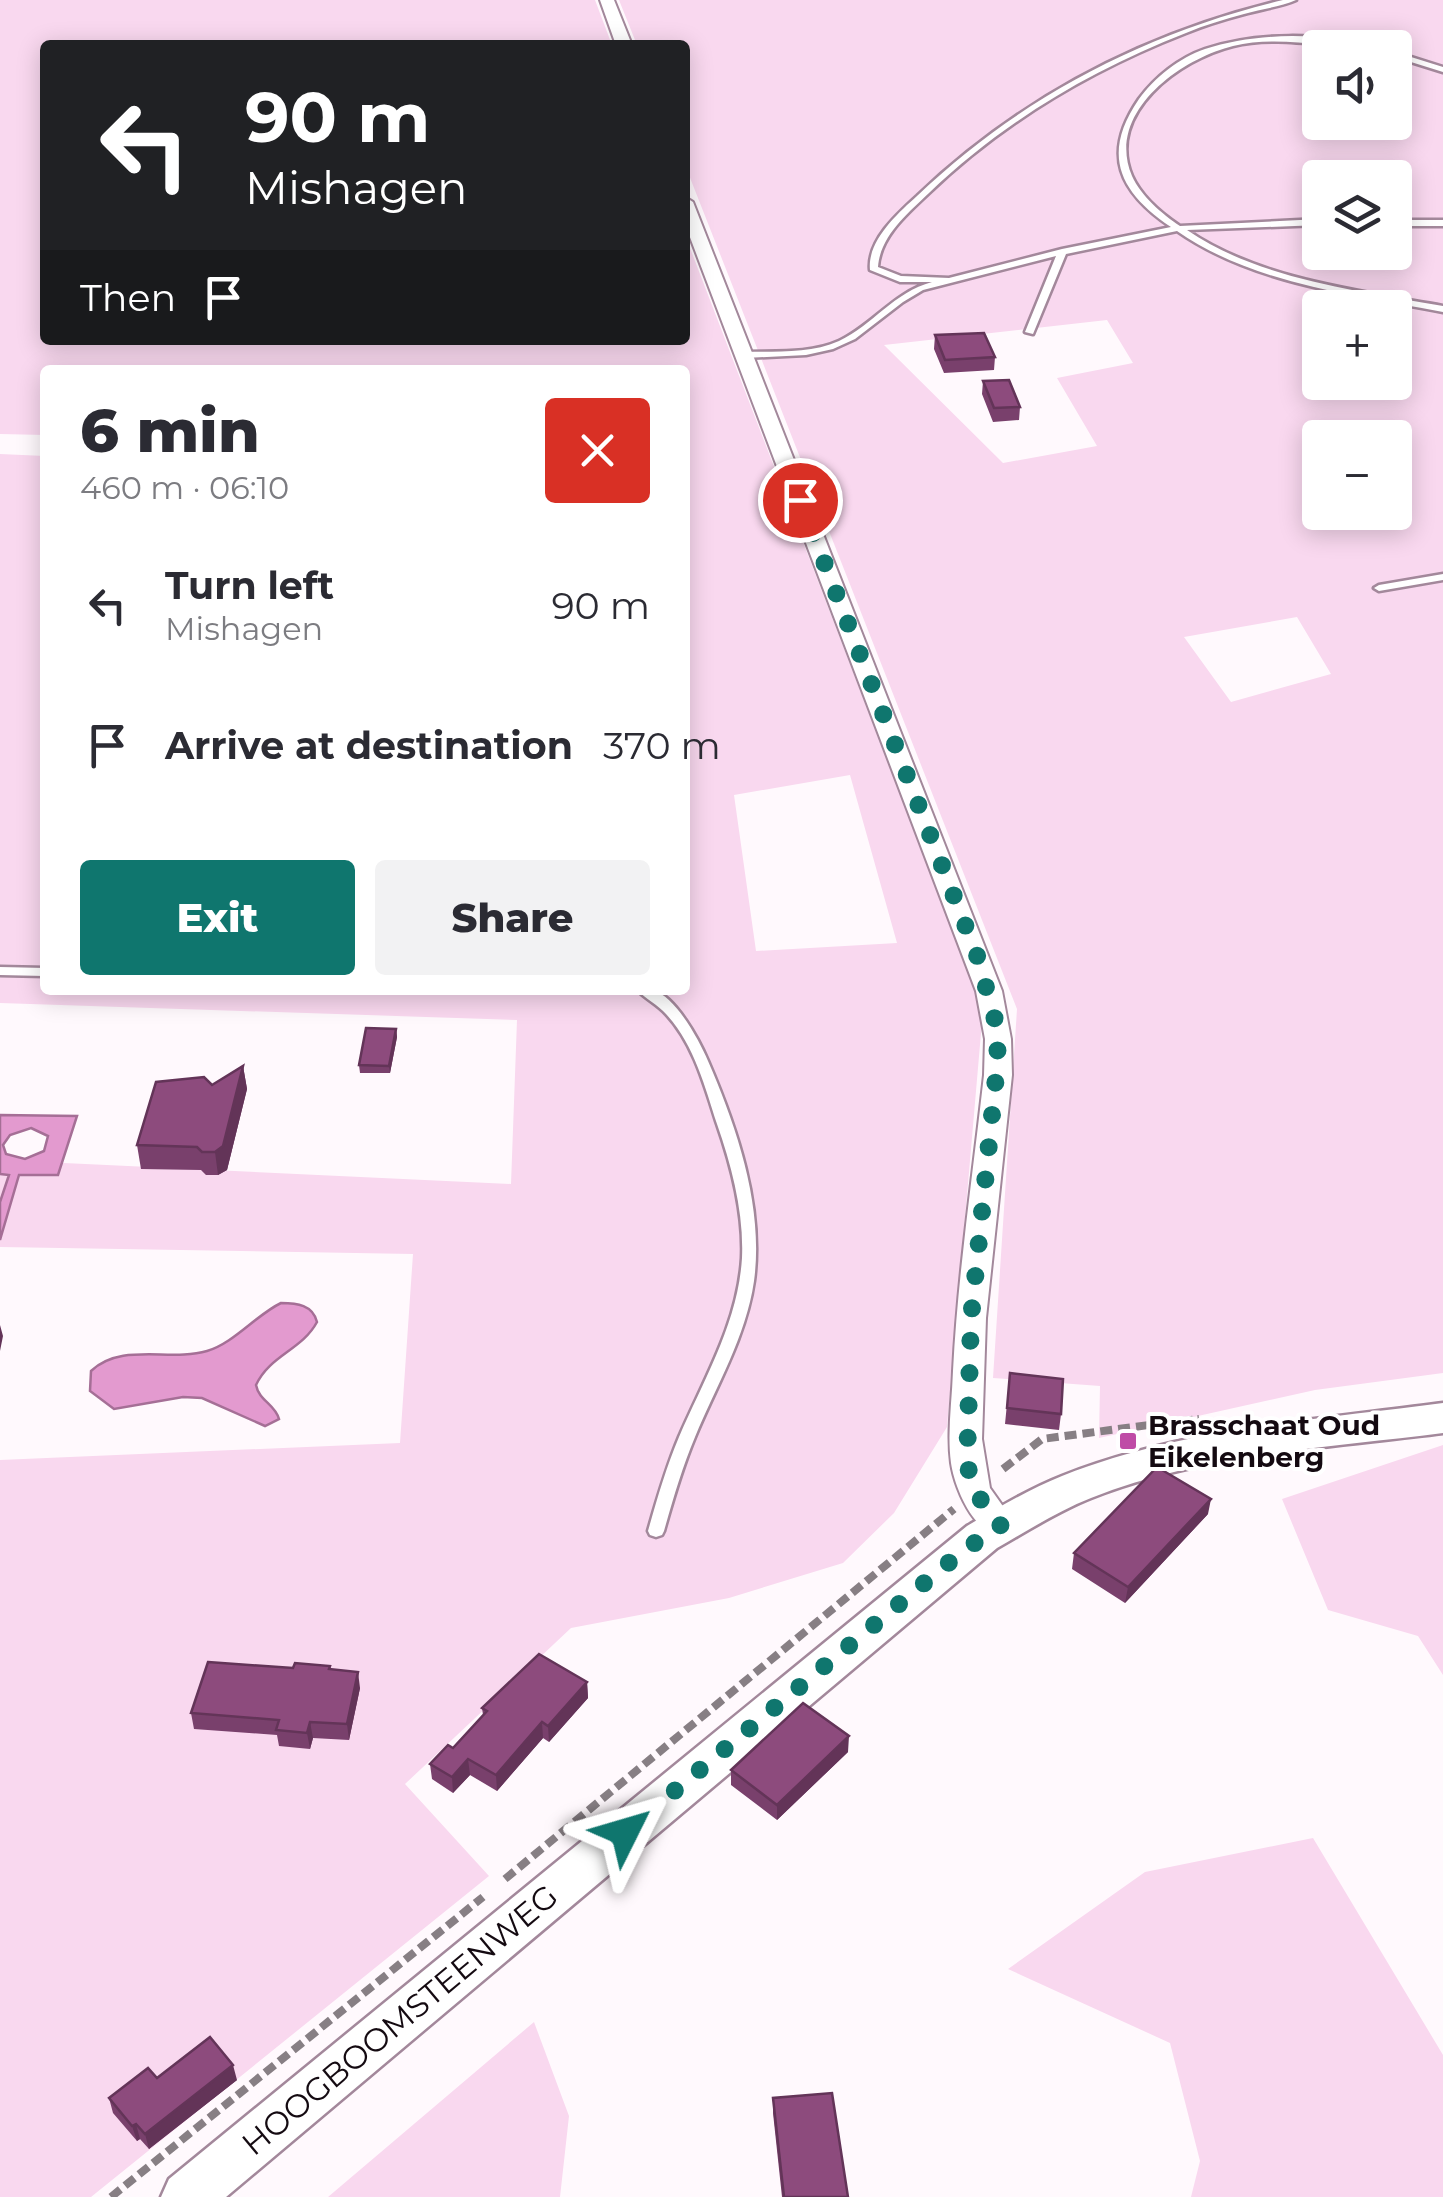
<!DOCTYPE html>
<html lang="en">
<head>
<meta charset="utf-8">
<style>
	body { margin:0; font-family:Montserrat,sans-serif; background:#f2f2f3; color:#2b2b33; height:100vh; display:flex; flex-direction:column; font-size:38px; white-space:nowrap }
	* { box-sizing:border-box; margin:0 }
	p { font-size:32px; color:#7c7c81 }
	.icon { flex:none; width:55px; height:55px; fill:none; stroke:currentColor; stroke-width:2; stroke-linecap:round; stroke-linejoin:round }
	.map { position:relative; flex:1; overflow:hidden }
	.sheet { position:absolute; left:40px; top:365px; width:650px; height:630px; display:flex; flex-direction:column; background:#fff; border-radius:10px; box-shadow:0 5px 25px #0003 }
	.sheet>* { flex:none }
	.hud { position:absolute; left:40px; top:40px; width:650px; height:305px; border-radius:10px; box-shadow:0 5px 25px #0003; background:#202124; color:#fff; overflow:hidden }
	.controls { position:absolute; left:1302px; top:30px; display:grid; gap:20px }
	.controls a { display:grid; place-items:center; width:110px; height:110px; border-radius:10px; background:#fff; box-shadow:0 5px 25px #0003; font-size:50px }
	.pin { position:absolute; display:grid; place-items:center; width:85px; height:85px; color:#fff; margin:-42px; border:5px solid #fff; border-radius:50%; box-shadow:0 2px 10px #0007 }
	.me { position:absolute; width:110px; margin:-55px; rotate:50deg; stroke-linejoin:round; filter:drop-shadow(0 0 8px #0008) }
	.turn { display:flex; align-items:center; gap:35px; height:210px; padding:0 40px; font-size:45px }
	.turn .icon { width:130px; height:130px; stroke-width:2.5 }
	.turn b { display:block; font-size:70px; line-height:85px }
	.then { display:flex; align-items:center; height:95px; padding:0 40px; background:#0003; gap:20px; font-size:38px }
	.round { display:grid; place-items:center; flex:none; width:105px; height:105px; border-radius:10px; background:#f2f2f3 }
	.overview { display:flex; align-items:center; justify-content:space-between; height:170px; padding:0 40px }
	h1 { font-size:60px; font-weight:800; line-height:75px }
	.action { display:flex; gap:20px; margin-top:auto; padding:20px 40px }
	.action a { flex:1; height:115px; border-radius:10px; background:#0f766e; color:#fff; font-size:40px; font-weight:800; line-height:115px; text-align:center }
	.action a+a { background:#f2f2f3; color:#2b2b33 }
	ul { padding:0; list-style:none }
	li { display:flex; align-items:center; gap:30px; height:140px; padding:0 40px }
	li div { flex:1 }
	li b { display:block; font-size:38px }
	li em { font-style:normal }
	.map>svg:first-child { display:block }
</style>
</head>
<body>
<div class="map">
<svg width="1443" height="2197" viewBox="0 0 1443 2197">
	<rect width="100%" height="100%" fill="#fff9fd"/>
	<path fill="#f9d8ef" fill-rule="evenodd" d="M0,0H595L612,45H45V340H685V235L983,1010L947,1427L894,1513L843,1563L729,1598L571,1628L405,1784L489,1876L91,2197H0V1460L400,1443L413,1254L0,1247V1160L511,1184L517,1020L0,1003V454L45,456V990H685V370H45V435L0,434ZM850,775L897,943L756,951L734,795Z
		M619,0H1443V1373L1315,1390L1099,1438L1100,1386L993,1378L1017,1009L685,165V45H637ZM1320,48H1395V122H1320ZM1320,178H1395V252H1320ZM1320,308H1395V382H1320ZM1107,320L1133,363L1057,378L1097,446L1003,463L884,345ZM1320,438H1395V512H1320ZM1297,617L1331,674L1231,702L1184,637Z
		M1443,1445V1675L1418,1636L1328,1610L1282,1499Z
		M1313,1838L1443,2055V2197H1191L1200,2161L1170,2043L1008,1969L1145,1872Z
		M534,2022L569,2116L560,2197H328Z"/>
	<path fill="#e39acf" stroke="#a56f96" stroke-width="2.5" fill-rule="evenodd" d="M0,1115L77,1116L58,1175H19L0,1240V1202L9,1175L0,1174ZM31,1128L48,1136L44,1151L25,1159L6,1154L3,1145L10,1135Z
		M281,1303C297,1303 313,1305 317,1322C302,1350 270,1355 256,1385C259,1401 275,1404 279,1419L265,1426L202,1398L183,1397L114,1409L90,1391L91,1371C122,1342 169,1362 207,1351C234,1343 256,1315 281,1303Z"/>
	<g fill="none" stroke-linecap="round" stroke-linejoin="round">
		<defs>
			<path id="service" d="M1283,0H1296C1280,7 1261,9 1244,14C1225,19 1205,25 1186,33C1091,70 1003,122 929,193C908,213 880,236 878,267L901,276L949,278L1062,249L1171,227C1119,192 1101,154 1139,99C1155,77 1179,58 1205,49C1254,33 1323,31 1371,48C1325,48 1279,35 1233,46C1180,59 1105,113 1132,176C1141,196 1162,214 1180,226L1320,219V225L1187,230C1258,279 1359,291 1443,306V312C1354,295 1253,284 1177,231L1066,254L1033,334L1025,332L1056,256L923,290L903,302L855,339L833,349L806,355L745,358L740,355L745,352C776,351 810,354 839,341C873,325 894,292 932,282H900L870,270C867,241 897,214 917,196C1021,97 1144,33 1283,0Z
				M1395,52L1443,67V72L1395,57Z
				M1395,220H1443V226H1395Z
				M1443,574V580L1379,591L1374,588L1379,585Z
				M0,967L45,968V976L0,975Z
				M637,990C643,990 648,989 653,990C676,997 699,1040 708,1061C737,1128 764,1207 754,1281C746,1337 716,1386 695,1437C682,1468 673,1499 664,1531L662,1535L656,1537L650,1535L648,1531C657,1499 666,1468 679,1437C704,1379 738,1323 742,1258C744,1213 732,1167 717,1124C705,1087 694,1044 666,1014C658,1005 646,999 637,990Z"/>
			<path id="minor" d="M600,0H614L632,45H616Z
				M685,197L693,202L1002,991L1011,1039L1012,1075L986,1318L982,1439L990,1488L1017,1526L1013,1535C979,1546 955,1491 951,1463C947,1433 952,1401 953,1371C958,1272 973,1174 984,1075L985,1039L976,991L685,224Z"/>
			<path id="tertiary" d="M1443,1403V1433C1326,1448 1202,1454 1091,1498C1058,1511 1027,1531 997,1548L226,2197H161L169,2179L967,1526C998,1508 1029,1489 1062,1476C1183,1428 1315,1420 1443,1403Z"/>
		</defs>
		<use href="#service" stroke="#a3889b" stroke-width="5"/>
		<use href="#minor" stroke="#a3889b" stroke-width="4"/>
		<use href="#tertiary" stroke="#a3889b" stroke-width="5"/>
		<path stroke="#877f84" stroke-width="6" stroke-dasharray="10 5" stroke-linecap="butt" d="M1153,1424L1199,1418"/>
		<path stroke="#877f84" stroke-width="8" stroke-dasharray="12 6" stroke-linecap="butt" d="M1003,1469L1042,1439L1172,1422
			M505,1879L954,1509
			M111,2197L483,1897"/>
		<use href="#service" fill="#fff" fill-rule="evenodd"/>
		<use href="#minor" fill="#fff" fill-rule="evenodd"/>
		<use href="#tertiary" fill="#fff" fill-rule="evenodd"/>
	</g>
	<path fill="#79406c" d="M935,335L995,357L994,370L944,373L934,349Z
		M983,381L1020,407L1019,420L993,422L982,394Z
		M396,1029L397,1037L390,1073H360L359,1065Z
		M243,1066L247,1089L227,1170L218,1175H206L201,1170L141,1169L137,1145L212,1085Z
		M1010,1373L1061,1414L1059,1430L1005,1424Z
		M1208,1514L1125,1603L1072,1569L1074,1553Z
		M330,1666L331,1669L360,1688L349,1740L313,1738L310,1749L279,1746L277,1735L194,1729L191,1713L293,1668Z
		M587,1682L588,1698L549,1742L543,1738L497,1791L470,1775L453,1793L432,1779L430,1764L453,1748L483,1715L482,1708Z
		M848,1752L777,1820L731,1785V1770Z
		M157,2078L237,2080L149,2149L140,2139L137,2141L113,2113L109,2098Z
		M773,2098L848,2197H782L773,2113Z"/>
	<path fill="#633458" d="M396,1029L397,1037L390,1073L389,1066Z
		M243,1066L247,1089L227,1170L218,1175L215,1152Z
		M0,1325L3,1336L0,1351Z
		M1211,1499L1208,1514L1125,1603L1128,1587Z
		M358,1672L360,1688L349,1740L347,1724Z
		M587,1682L588,1698L549,1742L548,1726Z
		M310,1722L313,1738L310,1749L307,1733Z
		M542,1722L543,1738L497,1791L496,1775Z
		M849,1736L848,1752L777,1820V1805Z
		M468,1759L470,1775L453,1793L452,1777Z
		M233,2065L237,2080L149,2149L145,2134Z
		M136,2124L140,2139L137,2141L132,2126Z"/>
	<path fill="#8d4b7d" stroke="#633458" stroke-width="2.5" d="M984,333L995,357L945,360L935,335Z
		M1009,380L1020,407L994,408L983,381Z
		M366,1028L396,1029L389,1066L359,1065Z
		M243,1066L223,1146L215,1152H202L197,1147L137,1145L156,1082L204,1077L212,1085Z
		M1010,1373L1063,1379L1061,1414L1007,1408Z
		M1157,1467L1211,1499L1128,1587L1074,1553Z
		M539,1654L587,1682L548,1726L542,1722L496,1775L468,1759L452,1777L430,1764L448,1745L453,1748L487,1711L482,1708Z
		M208,1662L293,1668L295,1663L330,1666L329,1669L358,1672L347,1724L310,1722L307,1733L276,1730L279,1720L191,1713Z
		M803,1703L849,1736L777,1805L731,1770Z
		M210,2037L233,2065L145,2134L136,2124L132,2126L109,2098L148,2068L157,2078Z
		M832,2093L848,2197H784L773,2098Z"/>
	<g fill="none" stroke-linecap="round" stroke-linejoin="round">
		<path stroke="#0f766e" stroke-width="18" stroke-dasharray="0 32.4" d="M625,1832L964,1550L1001,1526L975,1492L967,1464L971,1318L998,1057L995,1020L978,958L800,500"/>
	</g>
	<rect fill="#bf4ca6" stroke="#fff" stroke-width="4" x="1118" y="1431" width="20" height="20" rx="5"/>
	<g text-anchor="middle" stroke-width="8" stroke-linejoin="round" paint-order="stroke">
		<g font-size="28" font-weight="bold" fill="#140a11" stroke="#fff" text-anchor="start">
			<text x="1148" y="1435">Brasschaat Oud<tspan x="1148" dy="32">Eikelenberg</tspan></text>
		</g>
		<g font-size="32" fill="#140a11" stroke="#fff">
			<text transform="translate(400 2020) rotate(-40)" y="11">HOOGBOOMSTEENWEG</text>
		</g>
	</g>
</svg>
<div class="controls">
<a><svg class="icon" aria-label="sound" viewBox="0 0 24 24"><path d="M4 9h4l5-4v14l-5-4H4zM17 9q2 3 0 6"/></svg></a>
<a><svg class="icon" aria-label="layers" viewBox="0 0 24 24"><path d="M12 4l9 5-9 5-9-5zM3 14l9 5 9-5"/></svg></a>
<a>+</a>
<a>−</a>
</div>
<div class="pin" style="left:800px;top:500px;background:#d93025"><svg class="icon" aria-label="arrive" viewBox="0 0 24 24"><path d="M6 21V4h12l-3 4 3 4H6"/></svg></div>
<svg class="me" style="left:625px;top:1832px" viewBox="-20 -20 40 40"><path d="M0-17L14 15 0 8-14 15z" fill="#0f766e" stroke="#fff" stroke-width="4"/></svg>
<div class="hud">
<div class="turn"><svg class="icon" aria-label="left" viewBox="0 0 24 24"><path d="M17 20v-9H6M10 6l-5 5 5 5"/></svg><div><b>90 m</b>Mishagen</div></div>
<div class="then">Then<svg class="icon" aria-label="arrive" viewBox="0 0 24 24"><path d="M6 21V4h12l-3 4 3 4H6"/></svg></div>
</div>
<section class="sheet">
<div class="overview"><div><h1>6 min</h1><p>460 m · 06:10</p></div><a class="round" style="background:#d93025;color:#fff"><svg class="icon" aria-label="close" viewBox="0 0 24 24"><path d="M6 6l12 12M18 6L6 18"/></svg></a></div>
<ul>
<li><svg class="icon" aria-label="left" viewBox="0 0 24 24"><path d="M17 20v-9H6M10 6l-5 5 5 5"/></svg><div><b>Turn left</b><p>Mishagen</p></div><em>90 m</em></li>
<li><svg class="icon" aria-label="arrive" viewBox="0 0 24 24"><path d="M6 21V4h12l-3 4 3 4H6"/></svg><div><b>Arrive at destination</b></div><em>370 m</em></li>
</ul>
<div class="action"><a>Exit</a><a>Share</a></div>
</section>
</div>
</body>
</html>
